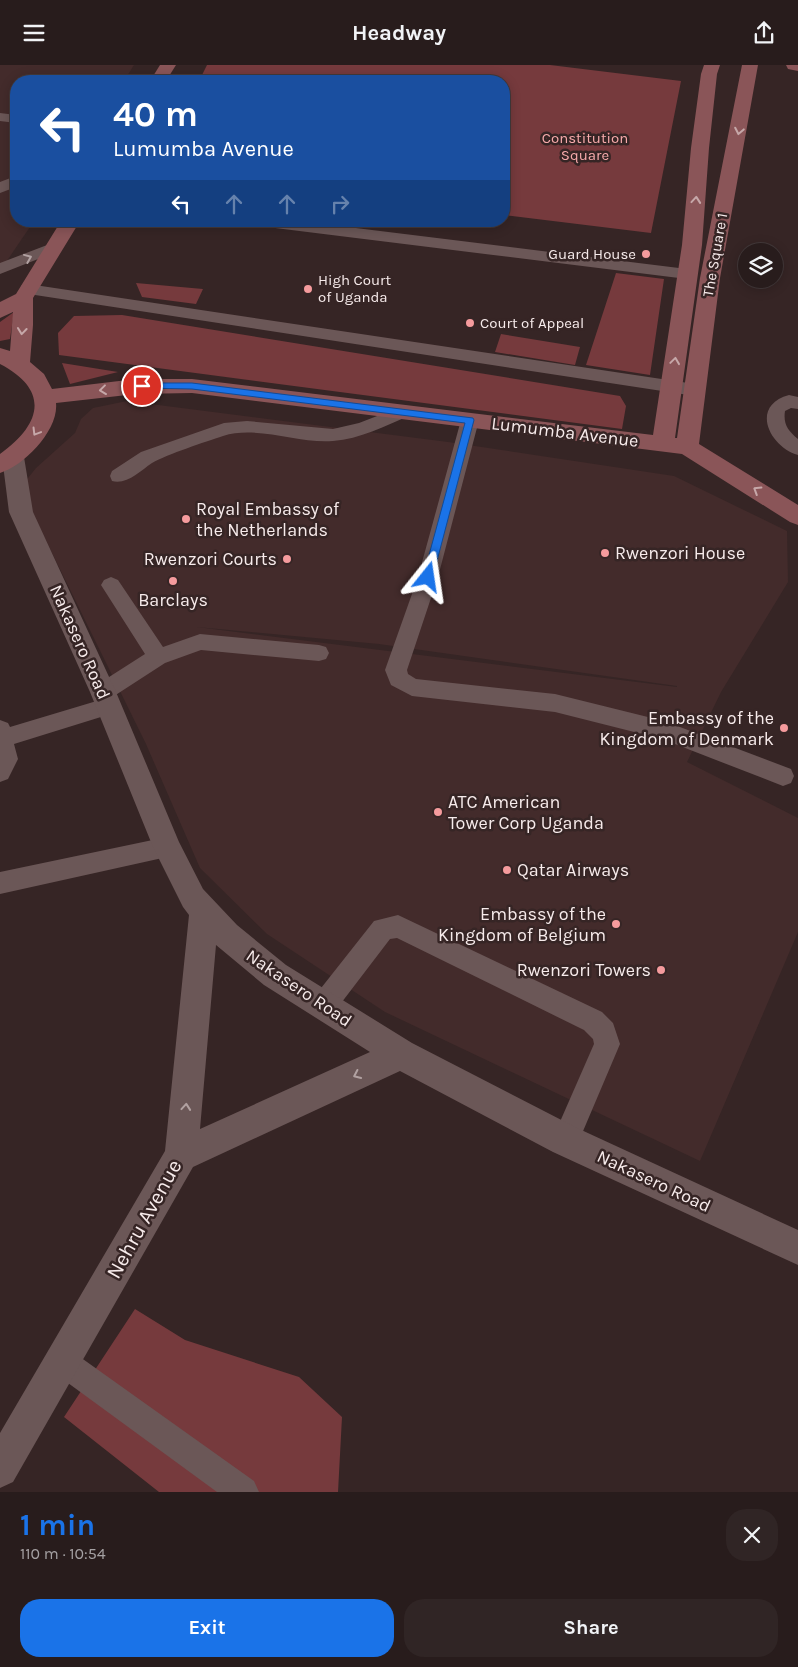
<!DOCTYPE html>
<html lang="en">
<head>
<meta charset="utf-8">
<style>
	body { margin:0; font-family:Karla,sans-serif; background:#302525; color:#f1f3f6; height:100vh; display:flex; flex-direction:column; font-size:19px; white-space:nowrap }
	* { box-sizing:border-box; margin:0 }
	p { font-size:16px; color:#a5a1a3 }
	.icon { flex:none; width:28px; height:28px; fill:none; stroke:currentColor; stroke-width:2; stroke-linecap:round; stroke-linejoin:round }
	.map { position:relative; height:1427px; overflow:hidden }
	.drawer { display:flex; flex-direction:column; background:#281c1c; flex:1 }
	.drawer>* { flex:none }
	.banner { position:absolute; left:10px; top:10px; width:500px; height:152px; border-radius:20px; box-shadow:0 2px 12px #0003,0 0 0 1px #443a3b; background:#1a4fa0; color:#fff; overflow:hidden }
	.buttons { position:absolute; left:738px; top:178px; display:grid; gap:10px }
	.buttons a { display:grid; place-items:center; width:45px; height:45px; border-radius:50%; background:#281c1c; box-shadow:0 2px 12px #0003,0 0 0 1px #443a3b; font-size:25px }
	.pin { position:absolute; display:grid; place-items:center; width:42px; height:42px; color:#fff; margin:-21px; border:2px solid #fff; border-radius:50%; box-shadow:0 1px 5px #0007 }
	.me { position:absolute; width:55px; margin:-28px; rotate:15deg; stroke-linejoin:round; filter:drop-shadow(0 0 4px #0008) }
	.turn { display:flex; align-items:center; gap:18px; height:105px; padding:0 20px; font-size:22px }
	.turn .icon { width:65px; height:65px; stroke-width:2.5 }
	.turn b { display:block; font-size:35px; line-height:42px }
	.lanes { display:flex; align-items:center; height:48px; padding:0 20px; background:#0003; justify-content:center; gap:25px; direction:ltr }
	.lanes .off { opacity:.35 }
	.round { display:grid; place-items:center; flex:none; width:52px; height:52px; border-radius:20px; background:#302525 }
	.summary { display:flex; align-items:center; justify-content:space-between; height:85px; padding:0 20px }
	h1 { font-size:30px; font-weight:700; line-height:38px; color:#1a73e8 }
	.action { display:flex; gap:10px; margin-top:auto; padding:10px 20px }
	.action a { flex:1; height:58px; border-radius:20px; background:#1a73e8; color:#fff; font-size:20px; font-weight:700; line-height:58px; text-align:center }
	.action a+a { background:#302525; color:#f1f3f6 }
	header { display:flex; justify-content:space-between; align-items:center; height:65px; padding:0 20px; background:#281c1c; font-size:22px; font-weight:700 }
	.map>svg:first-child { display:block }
</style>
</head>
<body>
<header><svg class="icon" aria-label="menu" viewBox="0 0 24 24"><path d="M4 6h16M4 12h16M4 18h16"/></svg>Headway<svg class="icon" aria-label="share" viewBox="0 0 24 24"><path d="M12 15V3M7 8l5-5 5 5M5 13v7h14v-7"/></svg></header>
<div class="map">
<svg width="798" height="1427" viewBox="0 0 798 1427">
	<rect width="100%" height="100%" fill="#362525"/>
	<path fill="#432b2b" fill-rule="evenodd" d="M0,0H134L124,16H16V156H34L0,206Z
		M127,336L448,377L674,411L787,466L788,517L721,627L687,697L798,753V867L700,1096L385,947L267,869L200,803L146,679L20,423L36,403L75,368L81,354L93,343ZM197,562L379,579L677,621V622Z"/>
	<path fill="#763a3d" d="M207,0H550L681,16L651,168L504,150V16H199Z
		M616,208L664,214L650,310L586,300Z
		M136,218L203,224L196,239L142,232Z
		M14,247L10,274L0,276V257Z
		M122,250L620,331L626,341L622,364L59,290L58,268L74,251Z
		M501,269L580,282L575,300L495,287Z
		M62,298L118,307L70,319Z
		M135,1244L185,1275L299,1312L342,1352L338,1427H159L64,1352Z"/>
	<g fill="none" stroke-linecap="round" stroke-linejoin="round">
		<path fill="#6b5757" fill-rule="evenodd" d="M0,48L16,50V58L0,56Z
			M13,112L16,113V122L0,128V117Z
			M251,156H299L687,204L693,205L695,209L693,213L687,214L259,161L253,159Z
			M55,177L61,179L63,182L61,185L0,209V198Z
			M28,219L695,319L701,321L704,325L701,329L695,331L22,228L20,224L22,220Z
			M789,330L798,332V344L791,343L785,346C783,359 788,366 798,374V390C770,382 749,341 789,330Z
			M403,341L409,343L412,347L409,351C385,361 360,374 333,376C299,379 257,360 223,371C205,377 168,389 152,398C140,406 127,420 112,416L110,411L112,406L141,387L224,358L247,356L333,364L359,358Z
			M470,349L476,351L479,355L438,512L407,605L408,609L416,614L555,629L664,656L791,704L794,711L791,718L783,721L662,674L555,647L412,631L391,620L385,605L418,512L461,355L464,351Z
			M111,512L118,515L163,582L200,569L319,580L326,582L329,588L326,594L319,596L201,585L165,598L111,633L117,635L120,641L117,647L14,679L18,694L8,714L0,717V655L8,658L10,662L100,635L95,633L92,627L95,621L145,589L101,520L104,515Z
			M167,772L175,775L179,782L175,789L167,792L0,829V807Z
			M398,850L602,947L613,958L620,979L575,1085L565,1088L555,1085L552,1075L594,979L593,974L584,965L397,873L390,874L332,950L323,953L314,950L310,941L314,932L374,856Z
			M63,1282L73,1287L254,1416L259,1427H217L53,1307L48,1297L53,1287Z"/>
		<path fill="#6b5757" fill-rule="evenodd" d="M13,384L21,386L24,392L33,447L116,627L179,777L203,824L237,860L286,900L412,978L577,1063L798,1165V1200L553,1087L400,1006L193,1102L13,1417L0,1423V1368L165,1086L189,850L183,842L153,782L90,627L9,447L2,392L5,386ZM216,880L264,920L370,987L200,1064Z"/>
		<path fill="#8a5558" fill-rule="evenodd" d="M160,0H176L166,16H150Z
			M704,0H720L717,9L709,83L702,180L675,373H677L700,213L742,0H758L720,213L699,379L798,440V460L790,457L682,389L192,328L136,329L56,338C59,365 24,401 0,408V389C42,359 50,325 0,299V283L10,286L13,247L0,253V237L16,229L61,156H80L33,233V260L30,297L44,309L52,324L136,314H192L653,370L682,180L691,83L701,9Z
			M786,0H798V6L788,4Z"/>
	</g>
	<defs><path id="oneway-chevron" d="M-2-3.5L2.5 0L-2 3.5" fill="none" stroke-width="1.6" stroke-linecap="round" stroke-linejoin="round" transform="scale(1.25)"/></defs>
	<g stroke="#c6a8a9">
		<use href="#oneway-chevron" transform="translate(739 66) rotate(101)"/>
		<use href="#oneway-chevron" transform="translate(696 135) rotate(-85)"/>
		<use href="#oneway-chevron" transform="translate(22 266) rotate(96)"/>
		<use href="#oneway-chevron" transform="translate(675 296) rotate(-82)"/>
		<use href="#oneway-chevron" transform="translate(103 325) rotate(173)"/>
		<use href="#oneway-chevron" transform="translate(36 367) rotate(121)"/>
		<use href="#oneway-chevron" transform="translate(757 425) rotate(-148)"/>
	</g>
	<g stroke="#b1a1a1">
		<use href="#oneway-chevron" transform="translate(28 193) rotate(-22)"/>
		<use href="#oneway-chevron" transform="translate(357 1010) rotate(155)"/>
		<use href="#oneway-chevron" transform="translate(186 1042) rotate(-85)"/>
	</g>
	<path fill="#1a73e8" stroke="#114b97" d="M142,318H192L473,353L474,355L432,515H425L423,512L465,358L192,324L139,323L138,321Z"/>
	<g fill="#f59b9d" stroke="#362525" stroke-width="2">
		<circle cx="646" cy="189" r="5"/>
		<circle cx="308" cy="224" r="5"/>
		<circle cx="470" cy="258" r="5"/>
		<circle cx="186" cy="454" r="5"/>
		<circle cx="605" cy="488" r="5"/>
		<circle cx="287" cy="494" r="5"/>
		<circle cx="173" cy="516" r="5"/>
		<circle cx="784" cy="663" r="5"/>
		<circle cx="438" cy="747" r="5"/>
		<circle cx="507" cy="805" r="5"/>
		<circle cx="616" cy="859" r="5"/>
		<circle cx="661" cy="905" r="5"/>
	</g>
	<g text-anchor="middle" stroke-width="5" stroke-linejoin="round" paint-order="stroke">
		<g font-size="15" fill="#f8abac" stroke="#362525">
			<text x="585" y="78">Constitution<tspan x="585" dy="17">Square</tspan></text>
		</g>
		<g font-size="15" fill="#f7ebeb" stroke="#362525" text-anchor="start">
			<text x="636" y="194" text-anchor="end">Guard House</text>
			<text x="318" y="220">High Court<tspan x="318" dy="17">of Uganda</tspan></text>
			<text x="480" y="263">Court of Appeal</text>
		</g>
		<g font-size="15" fill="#f7ebeb" stroke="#362525">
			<text transform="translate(715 190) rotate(-80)" y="5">The Square 1</text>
		</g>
		<g font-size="18" fill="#f7ebeb" stroke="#362525">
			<text transform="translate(565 367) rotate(7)" y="6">Lumumba Avenue</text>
			<text transform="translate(80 577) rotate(66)" y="6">Nakasero Road</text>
			<text transform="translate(299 923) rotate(34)" y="6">Nakasero Road</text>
			<text transform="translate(654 1116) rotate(25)" y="6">Nakasero Road</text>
		</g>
		<g font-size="18" fill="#f7ebeb" stroke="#362525" text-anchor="start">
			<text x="196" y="450">Royal Embassy of<tspan x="196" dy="21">the Netherlands</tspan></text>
			<text x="615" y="494">Rwenzori House</text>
			<text x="277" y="500" text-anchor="end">Rwenzori Courts</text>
			<text x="173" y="541" text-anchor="middle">Barclays</text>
			<text x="774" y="659" text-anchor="end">Embassy of the<tspan x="774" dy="21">Kingdom of Denmark</tspan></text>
			<text x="448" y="743">ATC American<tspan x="448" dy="21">Tower Corp Uganda</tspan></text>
			<text x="517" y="811">Qatar Airways</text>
			<text x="606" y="855" text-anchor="end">Embassy of the<tspan x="606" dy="21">Kingdom of Belgium</tspan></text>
			<text x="651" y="911" text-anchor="end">Rwenzori Towers</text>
		</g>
		<g font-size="21" fill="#f7ebeb" stroke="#362525">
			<text transform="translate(144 1154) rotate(-61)" y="7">Nehru Avenue</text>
		</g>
	</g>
</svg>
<div class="buttons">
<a><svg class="icon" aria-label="layers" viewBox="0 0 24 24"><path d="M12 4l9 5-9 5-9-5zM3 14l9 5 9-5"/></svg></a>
</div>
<div class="pin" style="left:142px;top:321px;background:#d93025"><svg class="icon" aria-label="arrive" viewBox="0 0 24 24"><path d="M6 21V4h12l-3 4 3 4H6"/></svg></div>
<svg class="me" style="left:428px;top:512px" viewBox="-20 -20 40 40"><path d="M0-17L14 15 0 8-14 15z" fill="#1a73e8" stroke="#fff" stroke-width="4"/></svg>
<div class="banner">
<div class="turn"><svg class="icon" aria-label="left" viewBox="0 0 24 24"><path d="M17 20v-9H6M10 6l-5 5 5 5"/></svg><div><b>40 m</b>Lumumba Avenue</div></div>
<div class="lanes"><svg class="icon" aria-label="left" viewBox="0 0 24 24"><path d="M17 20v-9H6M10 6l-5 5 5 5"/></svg><svg class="icon off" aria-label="ahead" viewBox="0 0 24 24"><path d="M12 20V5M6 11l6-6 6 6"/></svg><svg class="icon off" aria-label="ahead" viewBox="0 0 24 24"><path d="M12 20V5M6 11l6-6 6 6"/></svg><svg class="icon off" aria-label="right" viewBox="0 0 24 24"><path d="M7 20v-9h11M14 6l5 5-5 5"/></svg></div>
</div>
</div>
<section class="drawer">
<div class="summary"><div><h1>1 min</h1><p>110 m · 10:54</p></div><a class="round"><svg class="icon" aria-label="close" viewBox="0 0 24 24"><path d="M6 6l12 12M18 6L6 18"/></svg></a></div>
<div class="action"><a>Exit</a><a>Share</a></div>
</section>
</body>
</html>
